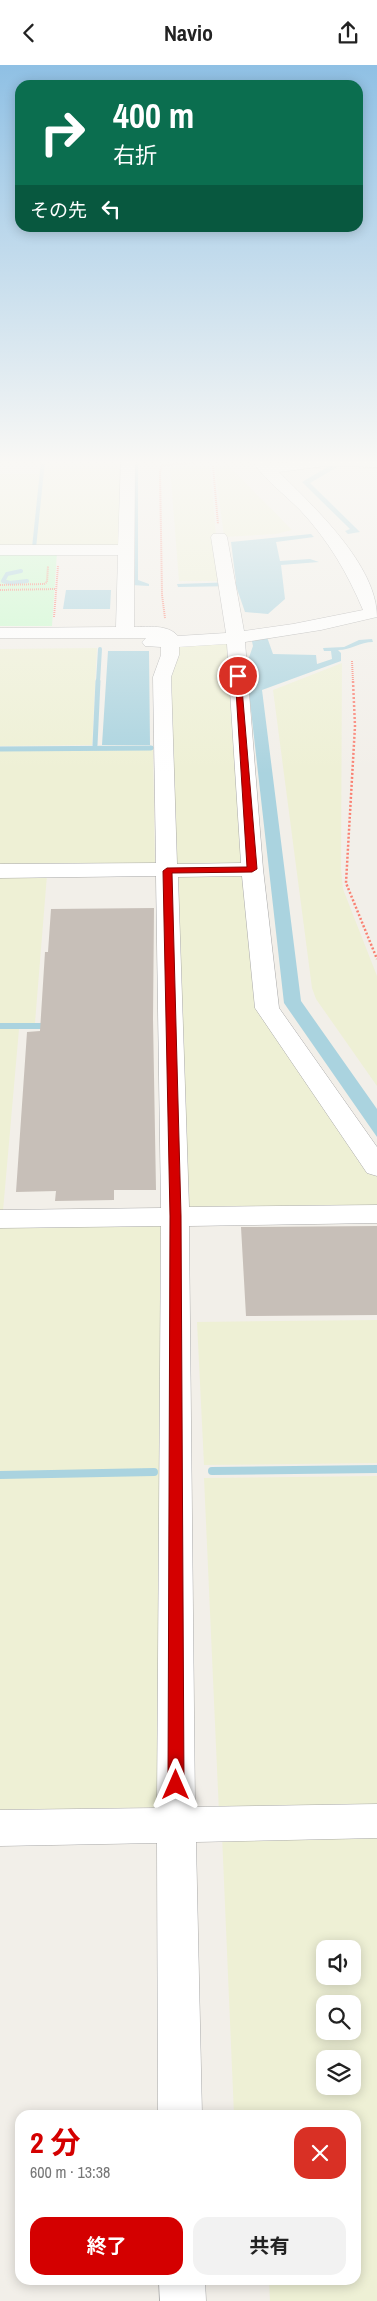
<!DOCTYPE html>
<html lang="ja">
<head>
<meta charset="utf-8">
<style>
	body { margin:0; font-family:"Archivo Narrow","Noto Sans JP",sans-serif; background:#f2f2f2; color:#222; height:100vh; display:flex; flex-direction:column; font-size:19px; white-space:nowrap }
	* { box-sizing:border-box; margin:0 }
	p { font-size:16px; color:#767676 }
	.icon { flex:none; width:28px; height:28px; fill:none; stroke:currentColor; stroke-width:2; stroke-linecap:round; stroke-linejoin:round }
	.map { position:relative; flex:1; overflow:hidden }
	.drawer { position:absolute; left:15px; top:2045px; width:346px; height:175px; display:flex; flex-direction:column; background:#fff; border-radius:15px; box-shadow:0 2px 12px #0003 }
	.drawer>* { flex:none }
	.hud { position:absolute; left:15px; top:15px; width:348px; height:152px; border-radius:15px; box-shadow:0 2px 12px #0003; background:#0b6e4f; color:#fff; overflow:hidden }
	.controls { position:absolute; left:316px; top:1875px; display:grid; gap:10px }
	.controls a { display:grid; place-items:center; width:45px; height:45px; border-radius:10px; background:#fff; box-shadow:0 2px 12px #0003; font-size:25px }
	.pin { position:absolute; display:grid; place-items:center; width:42px; height:42px; color:#fff; margin:-21px; border:2px solid #fff; border-radius:50%; box-shadow:0 1px 5px #0007 }
	.me { position:absolute; width:55px; margin:-28px; rotate:0deg; stroke-linejoin:round; filter:drop-shadow(0 0 4px #0008) }
	.turn { display:flex; align-items:center; gap:18px; height:105px; padding:0 15px; font-size:22px }
	.turn .icon { width:65px; height:65px; stroke-width:2.5 }
	.turn b { display:block; font-size:35px; line-height:42px }
	.then { display:flex; align-items:center; height:48px; padding:0 15px; background:#0003; gap:10px; font-size:19px }
	.round { display:grid; place-items:center; flex:none; width:52px; height:52px; border-radius:15px; background:#f2f2f2 }
	.headline { display:flex; align-items:center; justify-content:space-between; height:85px; padding:0 15px }
	h1 { font-size:30px; font-weight:700; line-height:38px; color:#d40000 }
	.action { display:flex; gap:10px; margin-top:auto; padding:10px 15px }
	.action a { flex:1; height:58px; border-radius:15px; background:#d40000; color:#fff; font-size:20px; font-weight:700; line-height:58px; text-align:center }
	.action a+a { background:#f2f2f2; color:#222 }
	header { display:flex; justify-content:space-between; align-items:center; height:65px; padding:0 15px; background:#fff; font-size:22px; font-weight:700 }
	.map>svg:first-child { display:block }
</style>
</head>
<body>
<header><svg class="icon" aria-label="back" viewBox="0 0 24 24"><path d="M15 5l-7 7 7 7"/></svg>Navio<svg class="icon" aria-label="share" viewBox="0 0 24 24"><path d="M12 15V3M7 8l5-5 5 5M5 13v7h14v-7"/></svg></header>
<div class="map">
<svg width="377" height="2236" viewBox="0 0 377 2236">
	<rect width="100%" height="100%" fill="#f2efe9"/>
	<path fill="#eef0d5" fill-rule="evenodd" d="M41,396H125L124,482L0,484V409H39Z
		M228,400L292,465L276,469L224,472L215,401Z
		M210,401L220,516H179L170,402Z
		M167,575H235L259,932L377,1109V1146L187,1147Z
		M97,583L92,680L0,681V584Z
		M342,598L341,804L343,824L377,911V1021L316,934L312,923L273,625Z
		M153,685L155,800L0,802V686Z
		M47,810L35,958H0V811Z
		M0,964H19L3,1146H0Z
		M164,1158L171,1742L0,1745V1160Z
		M377,1255V1398L204,1400L197,1257Z
		M377,1411V1746L219,1748L204,1413Z
		M377,1767V2236H270L269,2215H356V2050H234L222,1770ZM325,1884H352V1911H325ZM325,1939H352V1966H325ZM325,1994H352V2021H325Z"/>
	<path fill="#c8facc" d="M0,487H57L52,561H0Z"/>
	<path fill="#aad3df" d="M133,396H138V515L149,519V521L131,520Z
		M328,396H334L339,401L310,418L360,467L348,469L345,466L350,464L302,417L331,400Z
		M311,469L314,472L276,477L280,496L310,494L319,497L281,500L285,534L268,549L245,547L236,521L178,522L177,519L236,517L231,477Z
		M66,525H111L110,544H63Z
		M251,572H267L273,589L316,590L317,599L332,594L331,586H324L323,583L344,582L359,575L372,574L373,577C360,577 351,585 338,585L341,588V596L262,625L301,936L377,1044V1072L284,938L246,601L253,581Z
		M108,586H149L150,680H102Z"/>
	<g fill="none" stroke-linecap="round" stroke-linejoin="round">
		<path stroke="#aad3df" stroke-width="4" d="M34,483L43,396
			M21,506L7,509L3,516L10,518L27,516
			M98,617L100,584"/>
		<path stroke="#aad3df" stroke-width="5" d="M95,680L98,616
			M0,684L151,683"/>
		<path stroke="#aad3df" stroke-width="6" d="M0,961H49"/>
		<path stroke="#aad3df" stroke-width="8" d="M212,1406L377,1404
			M0,1410L154,1407"/>
	</g>
	<path fill="#c7bfb8" d="M154,843L153,954L156,1125H114V1135L55,1136L56,1126L16,1127L27,967L40,966L45,887H48L51,844Z
		M377,1161V1250L246,1251L241,1162Z"/>
	<g fill="none" stroke-linecap="round" stroke-linejoin="round">
		<defs>
			<path id="minor" d="M121,396H135L134,562C148,562 168,559 178,571L226,568L211,472L213,469H225L227,472L244,566L293,559L363,545C347,507 328,475 300,445C284,429 264,414 252,396H267L271,399L298,396H377V402L325,401L279,407C314,442 377,500 377,552L321,565L245,577L263,804L279,943L377,1082V1111L367,1108L255,943L242,811L178,812L189,1142L377,1140V1158L189,1161L195,1742L377,1739V1773L196,1777L202,2050H158L157,1778L0,1781V1745L157,1743L161,1161L0,1163V1145L161,1143L156,811L0,813V799L156,798L153,612L161,590V582L145,581L142,577L146,573H0V563L116,562L118,490H0V480H118ZM227,579L241,798L177,799L171,612L179,590V582Z
				M159,2215H205L206,2236H160Z"/>
		</defs>
		<use href="#minor" stroke="#a9a9a9" stroke-width="1"/>
		<path stroke="#fa8072" stroke-width="2" stroke-dasharray="1 1" stroke-linecap="butt" d="M213,401L218,459
			M0,520L44,519L47,517L48,501
			M0,525L56,524
			M54,552L58,501
			M165,553L162,530L160,407L162,401L165,400L216,396
			M352,596L353,617"/>
		<path stroke="#fa8072" stroke-width="2.5" stroke-dasharray="2 2" stroke-linecap="butt" d="M353,616L355,661L346,818L377,894"/>
		<use href="#minor" fill="#fff" fill-rule="evenodd"/>
	</g>
	<linearGradient id="sky" x2="0" y2="1"><stop stop-color="#8fc0e4"/><stop offset="0.56" stop-color="#f9f8f5"/><stop offset="1" stop-color="#f9f8f5" stop-opacity="0"/></linearGradient>
	<rect width="377" height="709" fill="url(#sky)"/>
	<path fill="#d40000" stroke="#8a0000" d="M235,609L241,611L257,804L252,807L172,808L181,1151L184,1720L182,1725L176,1727L171,1725L168,1720L170,1151L163,806L167,803L247,802Z"/>
</svg>
<div class="controls">
<a><svg class="icon" aria-label="sound" viewBox="0 0 24 24"><path d="M4 9h4l5-4v14l-5-4H4zM17 9q2 3 0 6"/></svg></a>
<a><svg class="icon" aria-label="search" viewBox="0 0 24 24"><circle cx="10" cy="10" r="6"/><path d="M15 15l6 6"/></svg></a>
<a><svg class="icon" aria-label="layers" viewBox="0 0 24 24"><path d="M12 4l9 5-9 5-9-5zM3 14l9 5 9-5"/></svg></a>
</div>
<div class="pin" style="left:238px;top:611px;background:#d93025"><svg class="icon" aria-label="arrive" viewBox="0 0 24 24"><path d="M6 21V4h12l-3 4 3 4H6"/></svg></div>
<svg class="me" style="left:176px;top:1720px" viewBox="-20 -20 40 40"><path d="M0-17L14 15 0 8-14 15z" fill="#d40000" stroke="#fff" stroke-width="4"/></svg>
<div class="hud">
<div class="turn"><svg class="icon" aria-label="right" viewBox="0 0 24 24"><path d="M7 20v-9h11M14 6l5 5-5 5"/></svg><div><b>400 m</b>右折</div></div>
<div class="then">その先<svg class="icon" aria-label="left" viewBox="0 0 24 24"><path d="M17 20v-9H6M10 6l-5 5 5 5"/></svg></div>
</div>
<section class="drawer">
<div class="headline"><div><h1>2 分</h1><p>600 m · 13:38</p></div><a class="round" style="background:#d93025;color:#fff"><svg class="icon" aria-label="close" viewBox="0 0 24 24"><path d="M6 6l12 12M18 6L6 18"/></svg></a></div>
<div class="action"><a>終了</a><a>共有</a></div>
</section>
</div>
</body>
</html>
